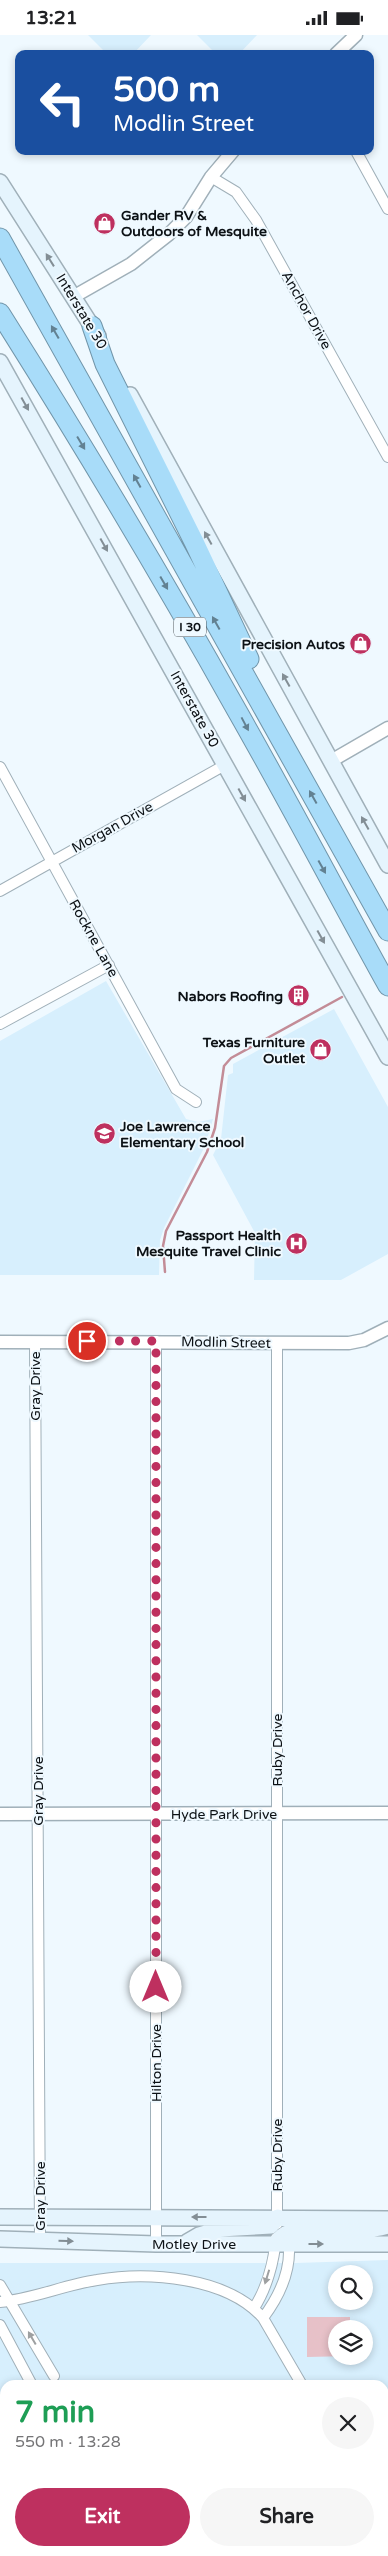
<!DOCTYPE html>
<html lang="en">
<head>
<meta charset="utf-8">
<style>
	body { margin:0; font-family:"Varela Round",sans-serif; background:#f6f6f6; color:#202124; height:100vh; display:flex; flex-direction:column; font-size:19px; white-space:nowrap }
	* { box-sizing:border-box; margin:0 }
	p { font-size:16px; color:#757577 }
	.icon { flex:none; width:28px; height:28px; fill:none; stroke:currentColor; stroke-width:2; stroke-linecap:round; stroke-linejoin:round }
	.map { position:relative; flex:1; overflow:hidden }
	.details { position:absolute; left:0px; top:2345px; width:389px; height:176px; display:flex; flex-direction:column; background:#fff; border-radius:15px 15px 0 0; box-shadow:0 2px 8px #0003 }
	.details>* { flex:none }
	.banner { position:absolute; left:15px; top:15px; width:359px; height:105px; border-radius:10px; box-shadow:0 2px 8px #0003; background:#1a4fa0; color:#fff; overflow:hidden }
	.controls { position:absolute; left:328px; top:2230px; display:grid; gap:10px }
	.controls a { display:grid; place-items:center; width:45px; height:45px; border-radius:50%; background:#fff; box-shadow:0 2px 8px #0003; font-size:25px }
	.pin { position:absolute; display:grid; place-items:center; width:42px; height:42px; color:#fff; margin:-21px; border:2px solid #fff; border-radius:50%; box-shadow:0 1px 5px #0007 }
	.me { position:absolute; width:55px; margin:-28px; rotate:0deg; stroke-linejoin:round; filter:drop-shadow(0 0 4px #0008) }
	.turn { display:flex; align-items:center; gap:18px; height:105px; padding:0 15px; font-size:22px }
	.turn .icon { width:65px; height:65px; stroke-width:2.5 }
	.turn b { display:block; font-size:35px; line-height:42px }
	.round { display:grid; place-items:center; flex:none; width:52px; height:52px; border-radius:26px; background:#f6f6f6 }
	.overview { display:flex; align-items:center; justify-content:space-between; height:85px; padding:0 15px }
	h1 { font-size:30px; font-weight:800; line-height:38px; color:#1e9e55 }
	.action { display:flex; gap:10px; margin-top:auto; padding:10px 15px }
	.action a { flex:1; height:58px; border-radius:30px; background:#be305f; color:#fff; font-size:20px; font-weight:800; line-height:58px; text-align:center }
	.action a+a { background:#f6f6f6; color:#202124 }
	.status { display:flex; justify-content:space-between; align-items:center; height:35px; padding:0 25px; background:#fff; direction:ltr }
	.status svg { height:14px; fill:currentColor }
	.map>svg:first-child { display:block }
</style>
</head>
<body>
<div class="status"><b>13:21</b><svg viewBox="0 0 49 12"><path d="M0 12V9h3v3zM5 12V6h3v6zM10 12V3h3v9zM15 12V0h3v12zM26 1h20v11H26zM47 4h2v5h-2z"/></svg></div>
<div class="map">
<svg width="388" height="2521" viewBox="0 0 388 2521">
	<rect width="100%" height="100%" fill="#eff9ff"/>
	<path fill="#d7effd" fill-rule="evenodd" d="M88,0H151L133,19H107Z
		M197,0H257L239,19H216Z
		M106,946L186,1084L198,1087L213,1084L205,1111L164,1193L160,1205L159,1240H0V1006Z
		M334,974L388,1072V1219L341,1245H254L255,1198L213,1120L221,1104L228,1040L233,1038V1029Z
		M388,2225V2521H0V2228H296ZM336,2239H364V2266H336ZM336,2294H364V2321H336ZM5,2350H384V2516H5Z"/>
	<path fill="#e7c1c8" d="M307,2282H350V2294H336V2321H351L307,2322Z"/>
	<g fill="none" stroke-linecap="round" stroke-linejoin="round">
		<path stroke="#c38c97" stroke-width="2.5" d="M165,1237L163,1211L166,1196L207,1117L215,1093L224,1031L231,1023L342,962"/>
		<defs>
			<path id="minor" d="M356,116L388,174
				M211,142L236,157L256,185L388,422
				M0,732L176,1054L196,1067
				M0,856L225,730
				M0,989L109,930
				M156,1306V2209
				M35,1307L40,2205
				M277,1308V2189
				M0,2250L54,2341
				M0,2267C33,2264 64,2250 97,2245C148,2236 227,2242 263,2283L302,2350
				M254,2273C267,2253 274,2226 276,2203
				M263,2283C281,2259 293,2233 288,2203
				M0,2290L32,2350
				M384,2492L388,2498"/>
			<path id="tertiary" d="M336,19L356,0
				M73,262L131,229L169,199L186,182L211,142L233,116
				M331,726L388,693
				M0,1307L349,1308L364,1305L388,1293
				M0,1779L388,1778"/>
			<path id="secondary" d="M0,147L98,301
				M0,327L388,1022
				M130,360L388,830
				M0,2182L388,2184
				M0,2204L156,2209H388
				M187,2207L199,2200L220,2194L271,2191L278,2182
				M275,2209C279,2203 283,2199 290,2197C320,2190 357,2201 388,2191"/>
			<path id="motorway" d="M0,203L388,896
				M0,278C82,408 161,540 236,674C288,765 337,859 388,951
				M92,291L105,329L194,507L249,624"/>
		</defs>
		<use href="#minor" stroke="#a0b0b9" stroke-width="12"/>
		<use href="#tertiary" stroke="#a0b0b9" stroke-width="15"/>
		<use href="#secondary" stroke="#a0b0b9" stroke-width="18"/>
		<use href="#motorway" stroke="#7195a9" stroke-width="21"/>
		<use href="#minor" stroke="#fff" stroke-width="10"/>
		<use href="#tertiary" stroke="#fff" stroke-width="12"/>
		<use href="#secondary" stroke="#e5f4fd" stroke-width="15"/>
		<use href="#motorway" stroke="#a8dcf9" stroke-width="19"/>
	</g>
	<defs><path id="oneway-solid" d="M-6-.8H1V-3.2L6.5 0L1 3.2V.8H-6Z" transform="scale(1.25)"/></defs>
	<g fill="#838e95">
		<use href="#oneway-solid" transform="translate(50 225) rotate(-122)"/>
		<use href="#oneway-solid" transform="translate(25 369) rotate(61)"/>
		<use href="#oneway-solid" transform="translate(208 503) rotate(-119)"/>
		<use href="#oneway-solid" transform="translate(104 510) rotate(61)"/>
		<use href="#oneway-solid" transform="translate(286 645) rotate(-119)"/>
		<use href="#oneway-solid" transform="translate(242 760) rotate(61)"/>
		<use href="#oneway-solid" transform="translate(365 788) rotate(-119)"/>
		<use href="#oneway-solid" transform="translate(321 902) rotate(61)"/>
		<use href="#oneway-solid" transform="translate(199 2182) rotate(-180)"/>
		<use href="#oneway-solid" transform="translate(66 2206) rotate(2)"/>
		<use href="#oneway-solid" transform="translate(316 2209)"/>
	</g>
	<g fill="#628192">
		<use href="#oneway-solid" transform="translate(55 297) rotate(-120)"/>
		<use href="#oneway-solid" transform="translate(81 408) rotate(59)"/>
		<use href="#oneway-solid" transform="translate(137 446) rotate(-119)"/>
		<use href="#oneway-solid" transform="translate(164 548) rotate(60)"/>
		<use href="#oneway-solid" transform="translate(216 588) rotate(-119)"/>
		<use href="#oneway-solid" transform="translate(245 689) rotate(62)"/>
		<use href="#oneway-solid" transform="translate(313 762) rotate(-119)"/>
		<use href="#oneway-solid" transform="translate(322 832) rotate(61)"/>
	</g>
	<g fill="#9ea0a1">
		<use href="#oneway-solid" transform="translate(267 2242) rotate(107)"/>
		<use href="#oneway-solid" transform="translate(32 2303) rotate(-120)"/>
	</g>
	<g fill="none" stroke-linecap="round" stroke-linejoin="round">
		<path stroke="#be305f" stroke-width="9" stroke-dasharray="0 16.2" d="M87,1306H156V1952"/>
	</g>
	<defs>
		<symbol id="shop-disc" viewBox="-11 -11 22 22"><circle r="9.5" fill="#be305f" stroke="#eff9ff"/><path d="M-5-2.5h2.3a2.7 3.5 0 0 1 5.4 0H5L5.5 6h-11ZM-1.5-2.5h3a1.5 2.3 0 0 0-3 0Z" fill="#fff"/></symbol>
		<symbol id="building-disc" viewBox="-11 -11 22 22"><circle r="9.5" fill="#be305f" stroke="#eff9ff"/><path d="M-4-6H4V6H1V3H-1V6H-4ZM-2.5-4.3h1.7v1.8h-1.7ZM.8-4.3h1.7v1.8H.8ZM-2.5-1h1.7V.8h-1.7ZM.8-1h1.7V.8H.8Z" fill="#fff"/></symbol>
		<symbol id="school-disc" viewBox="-11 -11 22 22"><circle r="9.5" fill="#be305f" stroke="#eff9ff"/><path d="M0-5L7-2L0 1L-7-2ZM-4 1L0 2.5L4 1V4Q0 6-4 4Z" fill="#fff"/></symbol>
		<symbol id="hospital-disc" viewBox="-11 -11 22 22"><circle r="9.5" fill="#be305f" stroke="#eff9ff"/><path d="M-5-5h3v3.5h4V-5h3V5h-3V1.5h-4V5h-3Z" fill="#fff"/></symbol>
	</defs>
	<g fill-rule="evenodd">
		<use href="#shop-disc" x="92" y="176" width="25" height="25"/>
		<use href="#shop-disc" x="348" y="596" width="25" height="25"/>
		<use href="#building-disc" x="286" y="948" width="25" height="25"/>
		<use href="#shop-disc" x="308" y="1002" width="25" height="25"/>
		<use href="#school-disc" x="92" y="1086" width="25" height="25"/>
		<use href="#hospital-disc" x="284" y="1196" width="25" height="25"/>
	</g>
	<g text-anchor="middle" stroke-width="4" stroke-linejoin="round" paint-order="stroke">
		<rect fill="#eff9ff" stroke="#50575b" stroke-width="1" x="174" y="582.5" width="32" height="19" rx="4"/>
		<g font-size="12" font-weight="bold" fill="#0c1115">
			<text x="190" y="596">I 30</text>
		</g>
		<g font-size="14" font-weight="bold" fill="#0c1115" stroke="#eff9ff" text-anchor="end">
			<text x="121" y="185" text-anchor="start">Gander RV &amp;<tspan x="121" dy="16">Outdoors of Mesquite</tspan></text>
			<text x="345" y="614">Precision Autos</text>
			<text x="283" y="966">Nabors Roofing</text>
			<text x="305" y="1012">Texas Furniture<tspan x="305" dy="16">Outlet</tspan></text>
			<text x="120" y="1096" text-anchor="start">Joe Lawrence<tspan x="120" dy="16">Elementary School</tspan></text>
			<text x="281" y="1205">Passport Health<tspan x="281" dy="16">Mesquite Travel Clinic</tspan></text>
		</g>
		<g font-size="14" fill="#0c1115" stroke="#eff9ff">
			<text transform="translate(307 275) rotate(61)" y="5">Anchor Drive</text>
			<text transform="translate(82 276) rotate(59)" y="5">Interstate 30</text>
			<text transform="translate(195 674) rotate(61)" y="5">Interstate 30</text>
			<text transform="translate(112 792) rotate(-29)" y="5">Morgan Drive</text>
			<text transform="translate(94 903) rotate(61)" y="5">Rockne Lane</text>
			<text transform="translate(226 1307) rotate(1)" y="5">Modlin Street</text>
			<text transform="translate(35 1351) rotate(-90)" y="5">Gray Drive</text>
			<text transform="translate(277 1715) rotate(-90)" y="5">Ruby Drive</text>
			<text transform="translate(38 1756) rotate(-90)" y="5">Gray Drive</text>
			<text x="224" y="1784">Hyde Park Drive</text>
			<text transform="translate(156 2028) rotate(-90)" y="5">Hilton Drive</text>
			<text transform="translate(277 2120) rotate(-90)" y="5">Ruby Drive</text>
			<text transform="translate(40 2161) rotate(-90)" y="5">Gray Drive</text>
			<text x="194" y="2214">Motley Drive</text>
		</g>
	</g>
</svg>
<div class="controls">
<a><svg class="icon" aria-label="search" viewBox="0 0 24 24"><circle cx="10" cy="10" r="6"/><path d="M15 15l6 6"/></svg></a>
<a><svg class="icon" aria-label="layers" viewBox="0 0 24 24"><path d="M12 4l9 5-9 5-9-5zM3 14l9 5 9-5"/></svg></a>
</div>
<div class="pin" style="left:87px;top:1306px;background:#d93025"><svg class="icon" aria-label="arrive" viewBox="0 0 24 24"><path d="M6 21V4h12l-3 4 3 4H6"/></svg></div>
<svg class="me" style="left:156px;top:1952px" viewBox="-20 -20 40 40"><circle r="19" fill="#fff"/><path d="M0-13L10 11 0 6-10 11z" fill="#be305f"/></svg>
<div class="banner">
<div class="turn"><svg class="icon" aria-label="left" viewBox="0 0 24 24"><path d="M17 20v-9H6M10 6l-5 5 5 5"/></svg><div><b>500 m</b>Modlin Street</div></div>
</div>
<section class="details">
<div class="overview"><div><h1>7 min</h1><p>550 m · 13:28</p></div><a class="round"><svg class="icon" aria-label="close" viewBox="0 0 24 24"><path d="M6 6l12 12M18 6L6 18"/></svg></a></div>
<div class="action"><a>Exit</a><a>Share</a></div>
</section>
</div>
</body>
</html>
